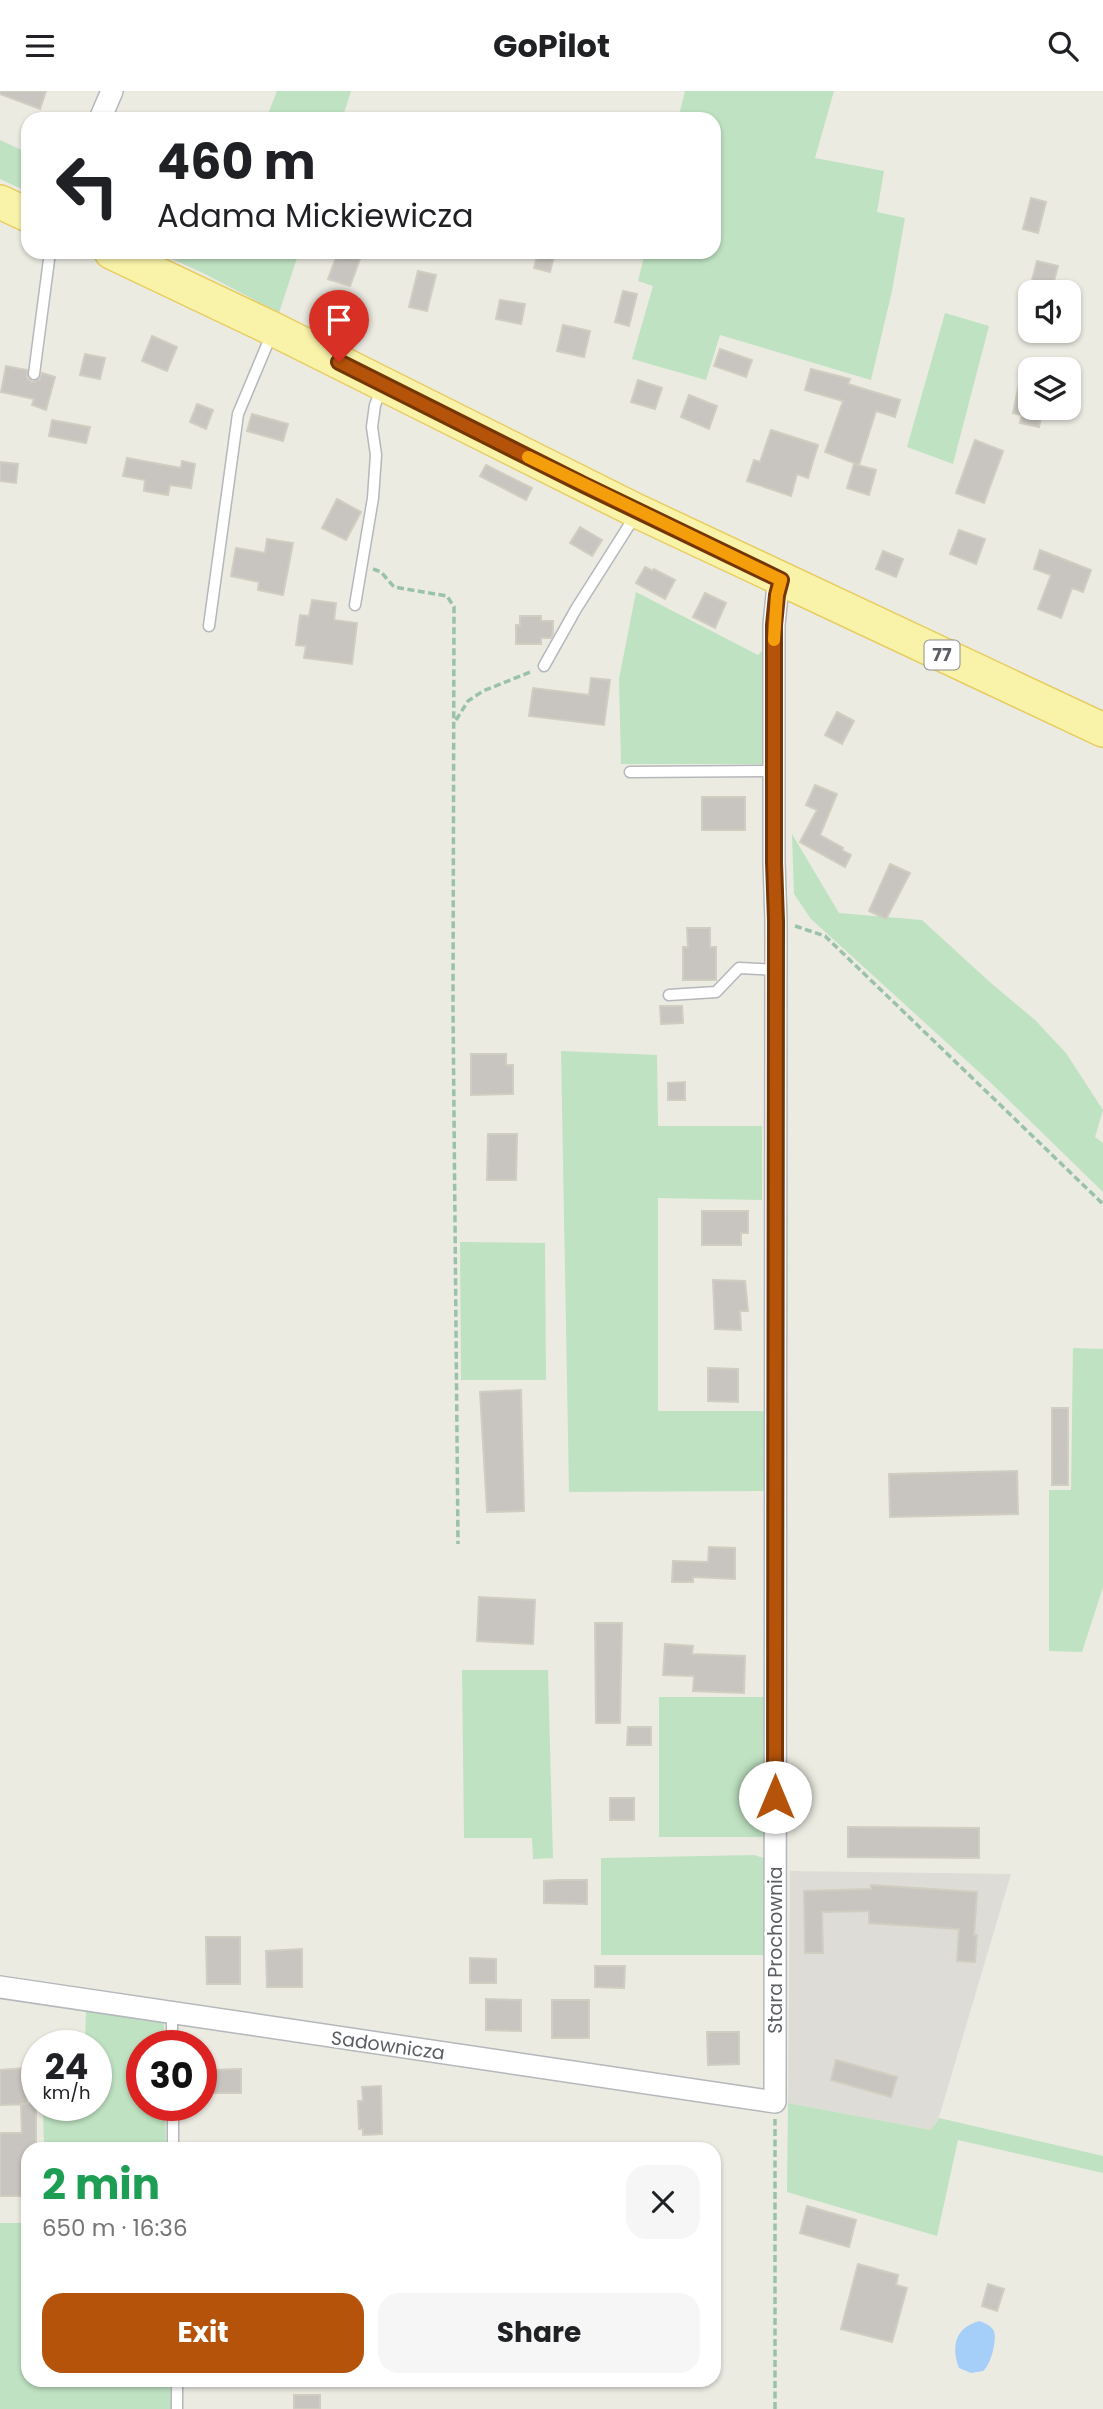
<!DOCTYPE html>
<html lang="en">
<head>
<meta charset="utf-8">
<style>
	body { margin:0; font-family:Poppins,sans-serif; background:#f6f6f6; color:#202124; height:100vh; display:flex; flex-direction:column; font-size:26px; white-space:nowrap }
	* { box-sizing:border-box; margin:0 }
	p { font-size:23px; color:#757577 }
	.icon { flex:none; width:38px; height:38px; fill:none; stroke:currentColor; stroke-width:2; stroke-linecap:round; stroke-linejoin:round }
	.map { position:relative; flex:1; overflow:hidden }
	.panel { position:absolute; left:21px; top:2051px; width:700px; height:245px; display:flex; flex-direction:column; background:#fff; border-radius:21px; box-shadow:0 2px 5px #0004 }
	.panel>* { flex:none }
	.guide { position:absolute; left:21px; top:21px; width:700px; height:147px; border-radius:21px; box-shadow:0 2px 5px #0004; background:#fff; color:#202124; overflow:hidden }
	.tools { position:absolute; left:1018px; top:189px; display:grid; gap:14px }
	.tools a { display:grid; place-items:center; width:63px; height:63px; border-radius:14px; background:#fff; box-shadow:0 2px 5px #0004; font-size:35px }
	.speed { position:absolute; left:21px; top:1939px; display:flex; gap:14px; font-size:35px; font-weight:700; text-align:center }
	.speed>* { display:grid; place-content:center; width:91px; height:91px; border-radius:50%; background:#fff; box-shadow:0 2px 5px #0004; line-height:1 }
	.speed small { font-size:18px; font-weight:400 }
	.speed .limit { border:10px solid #d22; background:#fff; color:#111 }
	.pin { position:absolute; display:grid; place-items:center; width:60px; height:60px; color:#fff; margin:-72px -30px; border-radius:50% 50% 50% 0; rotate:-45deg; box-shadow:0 0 7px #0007 }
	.pin .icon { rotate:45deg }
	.me { position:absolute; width:77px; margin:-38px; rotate:0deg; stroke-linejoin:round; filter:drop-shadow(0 0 5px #0008) }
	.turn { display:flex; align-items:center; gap:24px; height:147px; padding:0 21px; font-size:32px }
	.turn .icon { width:91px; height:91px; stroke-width:2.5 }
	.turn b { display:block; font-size:49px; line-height:60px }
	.round { display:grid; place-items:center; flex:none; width:74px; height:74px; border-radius:21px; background:#f6f6f6 }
	.head { display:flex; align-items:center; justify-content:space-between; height:119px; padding:0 21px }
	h1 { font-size:42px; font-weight:700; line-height:52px; color:#1e9e55 }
	.primary-button { display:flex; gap:14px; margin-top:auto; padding:14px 21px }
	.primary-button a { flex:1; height:80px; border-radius:21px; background:#b45309; color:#fff; font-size:28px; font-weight:700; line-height:80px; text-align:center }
	.primary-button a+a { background:#f6f6f6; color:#202124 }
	header { display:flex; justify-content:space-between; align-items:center; height:91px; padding:0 21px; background:#fff; font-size:32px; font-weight:700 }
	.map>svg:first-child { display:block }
</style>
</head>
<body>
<header><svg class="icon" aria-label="menu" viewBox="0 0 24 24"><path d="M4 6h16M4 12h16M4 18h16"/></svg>GoPilot<svg class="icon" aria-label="search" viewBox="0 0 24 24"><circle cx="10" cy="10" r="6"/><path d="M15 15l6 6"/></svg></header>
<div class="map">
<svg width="1103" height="2318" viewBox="0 0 1103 2318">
	<rect width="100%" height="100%" fill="#ecebe2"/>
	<path fill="#dedcd6" d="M790,1780L1011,1783L939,2026L931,2039L788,2012Z"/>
	<path fill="#bfe2c2" d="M277,0H351L342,28H266Z
		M685,0H834L815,67L884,80L877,121L905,127L892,200L871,289L720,244L706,289L632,268L653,195L638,190L645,161H714V28H678Z
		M0,49L28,62V101L0,88Z
		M157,161H299L279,222L207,184Z
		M945,222L989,235L953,373L907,356Z
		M636,501L758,564L762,560L765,673H621L619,588Z
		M792,743L839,822L922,829L992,893L1035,929L1066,962L1103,1019L1095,1046L1103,1052V1101L991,992L811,828L794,803Z
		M561,960L657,964L658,1035H762V1109L658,1107V1320H764L765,1400L569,1401Z
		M460,1151L545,1152L546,1289H461Z
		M1073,1257L1103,1258V1496L1082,1561L1049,1560V1399H1071Z
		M462,1579H548L553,1767L533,1768L532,1747H464Z
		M659,1606H764V1746H659Z
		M754,1764L770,1769L766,1864H601V1767Z
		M86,1917L164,1931V1955H142V2014H165L166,2058H44L43,2014H96V1955H85Z
		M788,2012L931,2039L939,2027L1103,2065V2082L958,2049L937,2145L787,2101Z
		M0,2132H28V2289H170L171,2318H0Z"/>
	<path fill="#a5cef9" d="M979,2230C984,2232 991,2234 994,2240C997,2249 991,2274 983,2280L971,2282L959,2277C951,2255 955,2237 979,2230Z"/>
	<path fill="#c8c4bf" stroke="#d0cdc1" stroke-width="2" d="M0,0H46L40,18L0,3Z
		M1031,107L1046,111L1038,142L1023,138Z
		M338,161H349L361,165L350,195L328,188Z
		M538,161H555L550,181L534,177Z
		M1037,170L1058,175L1051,201H1029Z
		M418,180L436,184L427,220L409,216Z
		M623,200L637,203L629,235L615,231Z
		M500,209L525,213L521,233L496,228Z
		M563,234L590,240L584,266L557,260Z
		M152,245L177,256L167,280L142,270Z
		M720,258L752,269L746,286L714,275Z
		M85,263L105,267L100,288L80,284Z
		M6,275L27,279V287L32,291L40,288L42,282L55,286L46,319L32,314L34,308L1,301Z
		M811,278L850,288L848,293L900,309L895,326L876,320L859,374L825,361L843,310L805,299Z
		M638,289L662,297L655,318L631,311Z
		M1019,293L1031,296V317H1043L1039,336L1020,332L1022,324L1013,322Z
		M689,304L717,315L709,338L681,326Z
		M197,313L213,319L206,338L190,331Z
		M252,323L288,333L283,350L247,340Z
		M52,329L90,336L86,352L49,345Z
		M771,339L818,354L808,387L797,383L791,405L747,390L754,369L760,371Z
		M975,349L1003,360L984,412L956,402Z
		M127,367L181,377L182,370L195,373L191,397L170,394L168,404L144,400L145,389L123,385Z
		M0,371L18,373L16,392L0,390Z
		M854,373L876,379L869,404L847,397Z
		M486,374L532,397L526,409L480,385Z
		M337,408L361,421L346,449L322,437Z
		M580,436L602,449L592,465L570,452Z
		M959,439L985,448L976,473L950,463Z
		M267,448L293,452L283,504L258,499L259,491L231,485L236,457L265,462Z
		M1040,459L1091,479L1083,501L1072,497L1061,527L1038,518L1051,484L1034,478Z
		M883,460L903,468L896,486L876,478Z
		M645,476L653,480L654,478L675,489L665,508L636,492Z
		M705,502L726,512L715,537L693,526Z
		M312,509L336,512L334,529L357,532L352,573L304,567L306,555L296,554L300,524L309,525Z
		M520,525H541V530H553V542L551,547H541V553H516V534H520Z
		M591,587L610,589L604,634L529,625L533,597L589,604Z
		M837,621L854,630L842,653L825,644Z
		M815,694L837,703L820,744L843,757L842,759L851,764L845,776L800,751L817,719L806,714Z
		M702,706H745V739H702Z
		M890,773L910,782L886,828L869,820Z
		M687,837H710V856H716V889H683V856H688Z
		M660,915H682L683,932L661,933Z
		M471,963H506V974H513V1003L471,1004Z
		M685,991V1009H668V992Z
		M488,1043H517L516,1089H487Z
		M702,1120H748V1142H741V1154H702Z
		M713,1189L745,1190L748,1220H740L741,1239L715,1238Z
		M708,1277L738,1278V1311L708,1310Z
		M521,1299L524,1420L487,1421L480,1301Z
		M1052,1317H1068V1394H1052Z
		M1017,1380L1018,1423L890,1426L889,1383Z
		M709,1456L735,1457V1488L693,1486V1491H672L673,1470L708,1471Z
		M479,1506L535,1509L533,1553L477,1550Z
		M595,1532H622L620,1632H596Z
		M665,1553L693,1555L692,1563L745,1565L744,1602L693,1600L694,1585L663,1584Z
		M628,1636H651V1654H627Z
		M610,1707H634V1729H610Z
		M848,1736L979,1737V1767L848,1766Z
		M559,1789H587V1813L544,1812V1790Z
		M871,1794L977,1801L974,1844H977L975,1871L957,1870L959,1838L869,1832V1820L822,1821L823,1862H805L804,1800L871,1798Z
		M206,1846H240V1893H207Z
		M302,1858V1896H267L266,1860Z
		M470,1867L496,1868V1892H470Z
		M595,1875H625L624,1897L595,1896Z
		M486,1908L521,1909V1940L486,1939Z
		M552,1909H589V1947H552Z
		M707,1941H739V1973L708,1974Z
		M836,1969L897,1986L891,2006L831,1989Z
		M25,1977L27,2013L0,2014V1979Z
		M241,1978V2002H212V1979Z
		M381,1995L382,2043L363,2044V2038H359L358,2010H363L362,1996Z
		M36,2012V2058H28V2105H0V2042H22L21,2013Z
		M807,2115L856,2129L849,2156L800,2142Z
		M858,2173L898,2184L896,2194L907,2197L892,2251L841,2238Z
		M988,2193L1004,2198L997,2220L982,2215Z
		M294,2304H320V2318H294Z"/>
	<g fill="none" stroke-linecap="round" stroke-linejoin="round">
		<defs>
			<path id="service" d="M34,283L50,161
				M355,514L373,407L376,364L372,336L375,314L382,296
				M209,535L238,323L272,242
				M544,575L576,518L635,425
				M630,681L774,680
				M669,904L716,901L739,877L776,879
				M172,1921V1955
				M173,2014V2058
				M177,2289V2318"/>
			<path id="minor" d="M100,28L112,0
				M0,1896L775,2011L776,830L774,771V534L777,504L781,489"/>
			<path id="primary" d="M0,111L28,124
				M111,161L273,238L637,420L1103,639"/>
		</defs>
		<use href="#service" stroke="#b4b7bb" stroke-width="13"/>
		<use href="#minor" stroke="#b4b7bb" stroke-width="24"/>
		<use href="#primary" stroke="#e7cc60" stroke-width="36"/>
		<path stroke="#9ac2a9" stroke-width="3.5" stroke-dasharray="7 3.5" stroke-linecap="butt" d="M373,478L381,481L394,496L447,505L454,516L453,916L458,1453
			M456,629L468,610L483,600L533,580
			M795,835L825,845L1103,1113
			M775,2318V2028"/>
		<use href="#service" stroke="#fff" stroke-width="10"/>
		<use href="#minor" stroke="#fff" stroke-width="21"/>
		<use href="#primary" stroke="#f9f3aa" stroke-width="33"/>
	</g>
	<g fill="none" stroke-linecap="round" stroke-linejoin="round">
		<defs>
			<path id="route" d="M339,271L584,394L781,489L777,504L774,534V771L776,830L775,1706"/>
		</defs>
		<use href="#route" stroke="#753606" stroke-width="18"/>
		<use href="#route" stroke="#b45309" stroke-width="12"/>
		<path stroke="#f59e0b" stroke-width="12" d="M528,366L781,489L777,504L774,549"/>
	</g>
	<g text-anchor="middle" stroke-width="5" stroke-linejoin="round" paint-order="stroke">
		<rect fill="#fff" stroke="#8c8e91" stroke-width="2" x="924.5" y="549.5" width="35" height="29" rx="5"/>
		<g font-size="18" font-weight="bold" fill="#5a5d62">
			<text x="942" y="570">77</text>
		</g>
		<g font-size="19" fill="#5a5d62" stroke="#fff">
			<text transform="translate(775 1859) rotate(-90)" y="7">Stara Prochownia</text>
			<text transform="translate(388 1954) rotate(8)" y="7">Sadownicza</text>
		</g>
	</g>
</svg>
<div class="tools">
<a><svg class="icon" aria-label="sound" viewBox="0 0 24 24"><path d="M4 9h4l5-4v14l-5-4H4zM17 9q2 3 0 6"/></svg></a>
<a><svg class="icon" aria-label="layers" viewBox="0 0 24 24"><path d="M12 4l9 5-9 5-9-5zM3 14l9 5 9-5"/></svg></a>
</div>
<div class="speed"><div>24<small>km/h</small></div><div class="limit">30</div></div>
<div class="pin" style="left:339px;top:271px;background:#d93025"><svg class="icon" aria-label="arrive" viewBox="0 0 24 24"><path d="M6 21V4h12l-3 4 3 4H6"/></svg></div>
<svg class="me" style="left:775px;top:1706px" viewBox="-20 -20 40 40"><circle r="19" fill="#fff"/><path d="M0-13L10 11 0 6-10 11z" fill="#b45309"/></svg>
<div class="guide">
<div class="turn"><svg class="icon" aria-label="left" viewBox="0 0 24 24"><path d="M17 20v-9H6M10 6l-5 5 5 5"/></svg><div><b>460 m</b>Adama Mickiewicza</div></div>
</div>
<section class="panel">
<div class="head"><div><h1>2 min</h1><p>650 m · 16:36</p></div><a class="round"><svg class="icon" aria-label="close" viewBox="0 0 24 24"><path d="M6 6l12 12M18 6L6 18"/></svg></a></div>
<div class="primary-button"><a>Exit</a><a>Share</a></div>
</section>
</div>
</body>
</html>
